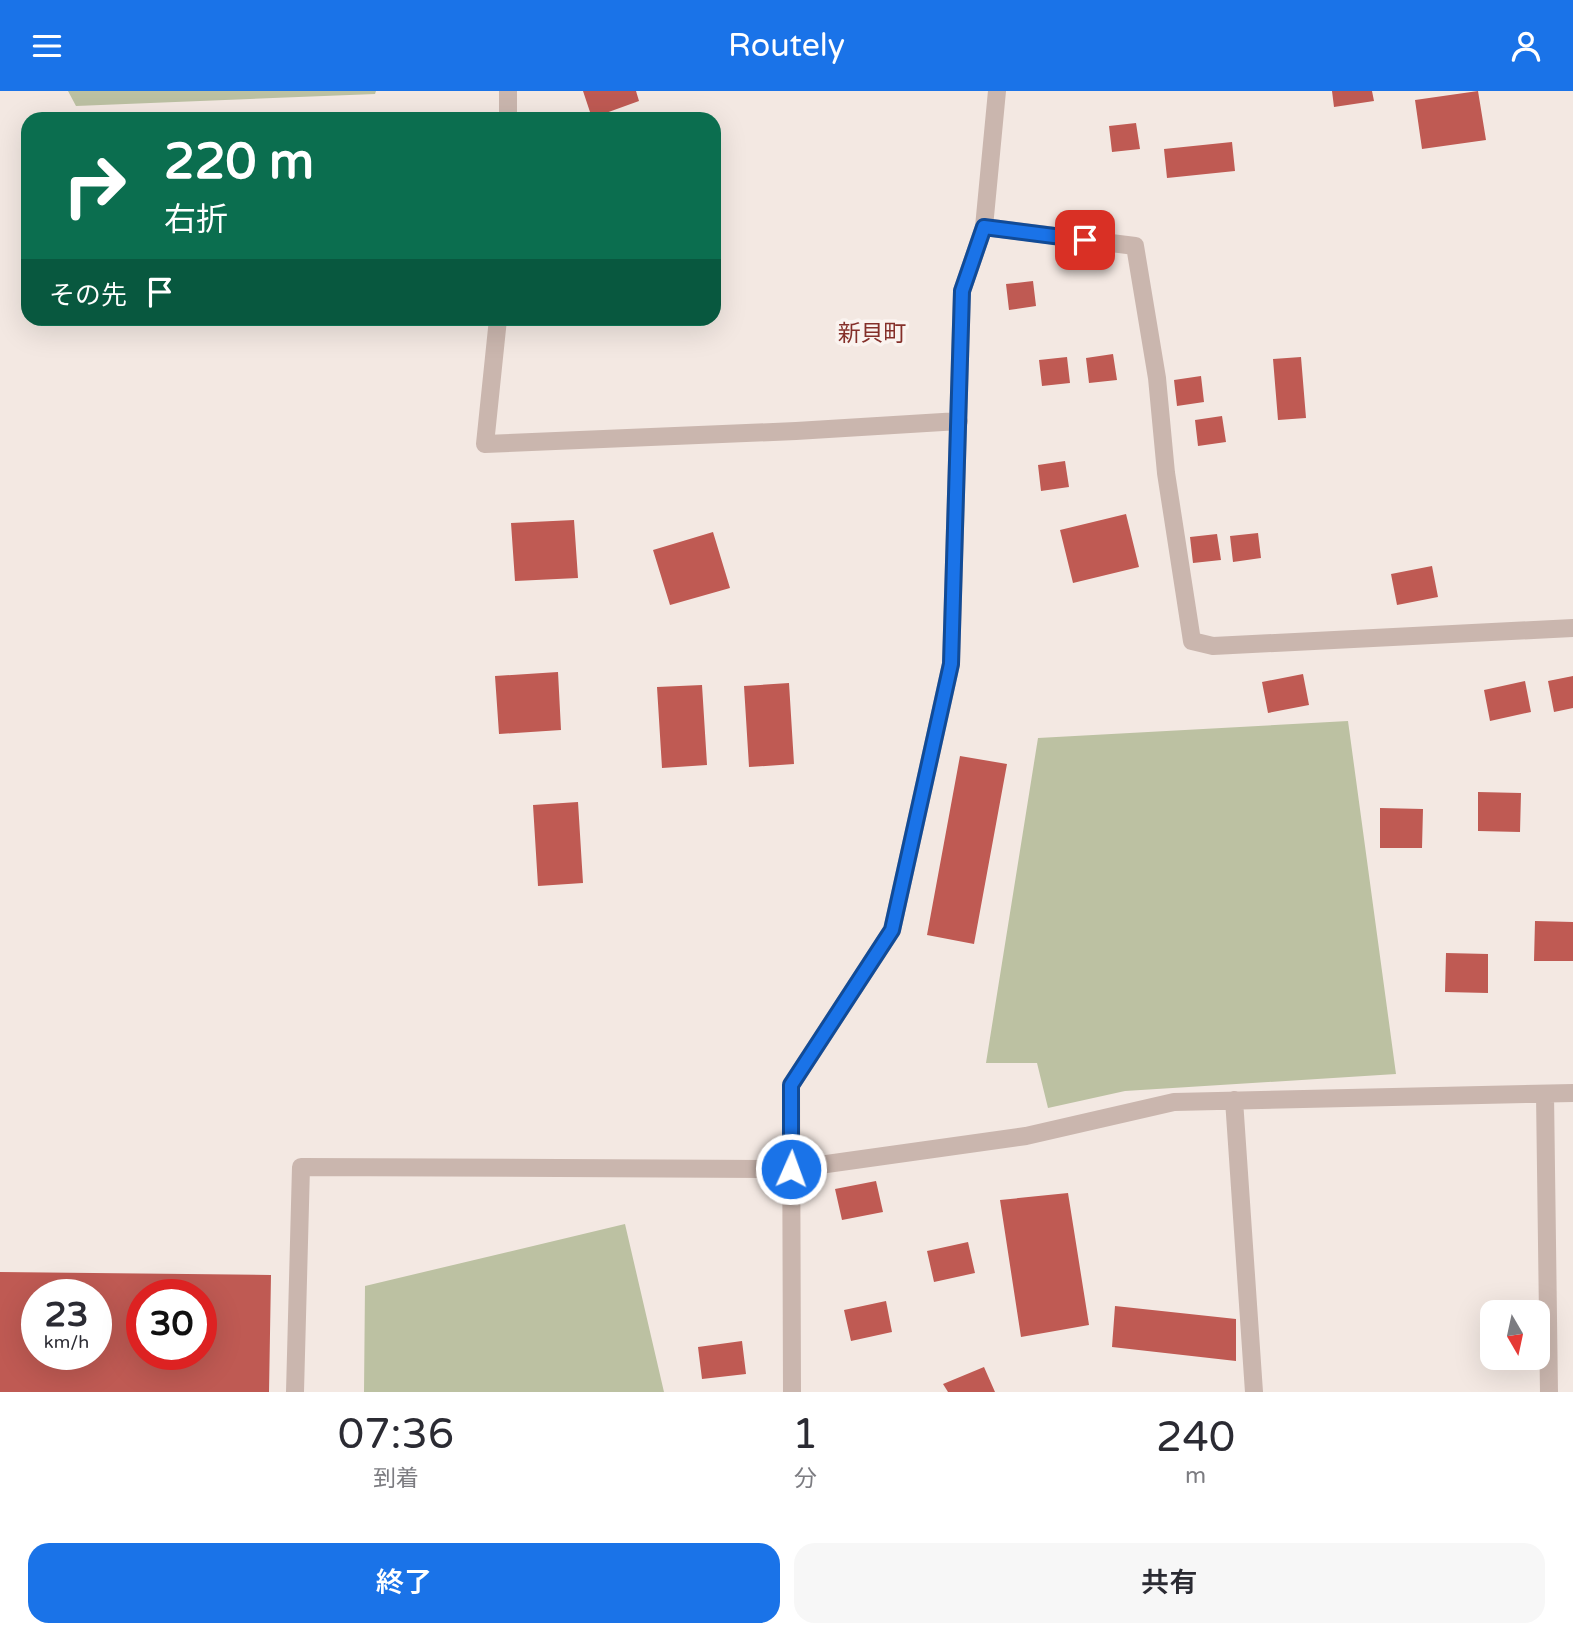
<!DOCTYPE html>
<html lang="ja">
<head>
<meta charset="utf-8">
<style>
	body { margin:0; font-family:"Varela Round","Noto Sans JP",sans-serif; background:#f7f7f7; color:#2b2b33; height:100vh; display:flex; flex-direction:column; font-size:26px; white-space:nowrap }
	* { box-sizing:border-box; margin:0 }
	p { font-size:23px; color:#7c7c81 }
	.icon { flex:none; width:38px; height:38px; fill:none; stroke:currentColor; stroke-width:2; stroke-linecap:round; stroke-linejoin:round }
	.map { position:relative; height:1301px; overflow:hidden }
	.panel { display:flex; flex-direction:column; background:#fff; flex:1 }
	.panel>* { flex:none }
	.top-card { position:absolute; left:21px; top:21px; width:700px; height:214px; border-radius:21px; box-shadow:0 7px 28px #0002; background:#0b6e4f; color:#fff; overflow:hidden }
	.needle { width:46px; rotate:171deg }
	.controls { position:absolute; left:1480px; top:1209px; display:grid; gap:14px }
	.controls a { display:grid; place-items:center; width:70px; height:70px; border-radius:14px; background:#fff; box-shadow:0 7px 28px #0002; font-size:35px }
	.speed { position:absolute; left:21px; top:1188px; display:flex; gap:14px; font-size:35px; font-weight:700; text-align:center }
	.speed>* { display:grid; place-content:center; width:91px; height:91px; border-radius:50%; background:#fff; box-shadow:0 7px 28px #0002; line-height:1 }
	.speed small { font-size:18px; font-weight:400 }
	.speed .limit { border:10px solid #d22; background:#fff; color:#111 }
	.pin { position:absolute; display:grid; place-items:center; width:60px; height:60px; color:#fff; margin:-30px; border-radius:14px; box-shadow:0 4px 10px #0006 }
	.me { position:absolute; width:77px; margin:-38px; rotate:2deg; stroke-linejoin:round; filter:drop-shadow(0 0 5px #0008) }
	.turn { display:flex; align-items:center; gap:24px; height:147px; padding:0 28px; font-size:32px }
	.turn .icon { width:91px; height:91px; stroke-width:2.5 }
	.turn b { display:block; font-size:49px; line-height:60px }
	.then { display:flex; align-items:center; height:66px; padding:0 28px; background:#0003; gap:14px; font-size:26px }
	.eta { display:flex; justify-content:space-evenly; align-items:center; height:119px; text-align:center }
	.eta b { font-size:42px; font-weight:600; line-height:49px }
	.primary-button { display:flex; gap:14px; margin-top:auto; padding:14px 28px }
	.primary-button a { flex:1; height:80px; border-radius:21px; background:#1a73e8; color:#fff; font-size:28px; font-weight:600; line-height:80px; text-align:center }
	.primary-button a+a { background:#f7f7f7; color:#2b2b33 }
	header { display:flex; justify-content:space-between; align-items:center; height:91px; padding:0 28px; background:#1a73e8; color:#fff; font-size:32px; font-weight:600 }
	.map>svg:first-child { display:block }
</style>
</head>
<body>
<header><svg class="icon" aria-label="menu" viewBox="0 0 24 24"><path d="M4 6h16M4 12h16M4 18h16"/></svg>Routely<svg class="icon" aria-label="person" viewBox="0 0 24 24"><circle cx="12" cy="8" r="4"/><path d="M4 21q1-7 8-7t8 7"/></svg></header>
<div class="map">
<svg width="1573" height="1301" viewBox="0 0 1573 1301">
	<rect width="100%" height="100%" fill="#f3e8e2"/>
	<path fill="#bcc1a2" d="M68,0H376L375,3L76,15Z
		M1348,630L1396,983L1125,1000L1048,1017L1037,972H986L1038,647Z
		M625,1133L664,1301H364L365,1195Z"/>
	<path fill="#bf5a53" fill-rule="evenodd" d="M583,0H636L639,10L592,27Z
		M1332,0H1372L1374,10L1334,16Z
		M1478,0L1486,49L1422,58L1415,9Z
		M1136,32L1140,58L1112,61L1109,35Z
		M1232,51L1235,80L1167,87L1164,58Z
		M1033,190L1036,215L1009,219L1006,193Z
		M1113,263L1117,289L1089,292L1086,267Z
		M1067,266L1070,292L1042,295L1039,269Z
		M1301,266L1306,327L1278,329L1273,268Z
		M1201,285L1204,311L1177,315L1174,289Z
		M1222,325L1226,351L1198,355L1195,329Z
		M1065,370L1069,396L1041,400L1038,374Z
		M1126,423L1139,476L1073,492L1060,439Z
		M574,429L578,487L515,490L511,432Z
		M713,441L730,497L670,514L653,459Z
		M1258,442L1261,467L1233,471L1230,445Z
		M1217,443L1221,469L1193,472L1190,446Z
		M1432,475L1438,506L1397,514L1391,483Z
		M558,581L561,639L499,643L495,585Z
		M1303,583L1309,614L1268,622L1262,591Z
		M1573,585V617L1554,621L1548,590Z
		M1525,590L1531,621L1490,630L1484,599Z
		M789,592L794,673L749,676L744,595Z
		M702,594L707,674L662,677L657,596Z
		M960,665L1007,673L974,853L927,844Z
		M1478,701L1521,702L1520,741L1478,740Z
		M578,711L583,792L538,795L533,714Z
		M1380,717L1423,718L1422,757H1380Z
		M1535,830L1573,831V870H1534Z
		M1446,862L1488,863V902L1445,901Z
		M876,1090L883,1121L842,1129L835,1098Z
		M1068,1102L1089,1234L1021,1246L1000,1109Z
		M968,1151L975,1182L934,1191L927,1160Z
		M0,1181L271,1184L269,1301H0ZM37,1204H96V1264H37ZM142,1204H201V1264H142Z
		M886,1210L892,1241L851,1250L844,1219Z
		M1115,1215L1236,1228V1270L1112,1256Z
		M742,1250L746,1283L702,1288L698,1256Z
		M984,1276L995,1301H948L943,1293Z"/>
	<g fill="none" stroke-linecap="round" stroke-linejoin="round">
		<path stroke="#cab6ae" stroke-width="18" d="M508,0V28
			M984,136L1135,155L1157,287L1166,382L1192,550L1213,555L1573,537
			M498,228L485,353L796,340L959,330
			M1545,1003L1549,1301
			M1234,1009L1254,1301
			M295,1301L301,1076L791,1078L1026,1045L1174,1011L1573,1002
			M792,1301L791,994L892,839L951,573L962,200L984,136L997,0"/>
	</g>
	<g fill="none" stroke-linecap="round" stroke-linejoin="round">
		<defs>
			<path id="route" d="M791,1078V994L892,839L951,573L962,200L984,136L1085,149"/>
		</defs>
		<use href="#route" stroke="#114b97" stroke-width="18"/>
		<use href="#route" stroke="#1a73e8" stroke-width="12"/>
	</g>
	<g text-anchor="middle" stroke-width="7" stroke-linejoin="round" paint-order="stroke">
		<g font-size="23" fill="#842f29" stroke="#faf3ef">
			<text x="872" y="250">新貝町</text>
		</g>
	</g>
</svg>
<div class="controls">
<a><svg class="needle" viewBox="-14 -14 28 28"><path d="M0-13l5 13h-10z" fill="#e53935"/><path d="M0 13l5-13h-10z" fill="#7c7c81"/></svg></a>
</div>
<div class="speed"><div>23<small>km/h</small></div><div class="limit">30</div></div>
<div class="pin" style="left:1085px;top:149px;background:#d93025"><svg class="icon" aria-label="arrive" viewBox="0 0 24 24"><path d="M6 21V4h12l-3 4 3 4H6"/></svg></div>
<svg class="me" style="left:791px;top:1078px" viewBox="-20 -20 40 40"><circle r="17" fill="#1a73e8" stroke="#fff" stroke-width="3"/><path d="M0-11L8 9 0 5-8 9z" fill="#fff"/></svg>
<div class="top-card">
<div class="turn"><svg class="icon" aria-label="right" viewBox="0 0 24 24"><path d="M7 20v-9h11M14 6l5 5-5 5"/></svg><div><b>220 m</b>右折</div></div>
<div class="then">その先<svg class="icon" aria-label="arrive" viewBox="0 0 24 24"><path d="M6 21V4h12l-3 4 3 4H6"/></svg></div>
</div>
</div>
<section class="panel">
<div class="eta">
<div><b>07:36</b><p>到着</p></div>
<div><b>1</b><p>分</p></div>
<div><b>240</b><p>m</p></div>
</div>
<div class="primary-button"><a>終了</a><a>共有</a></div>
</section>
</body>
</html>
